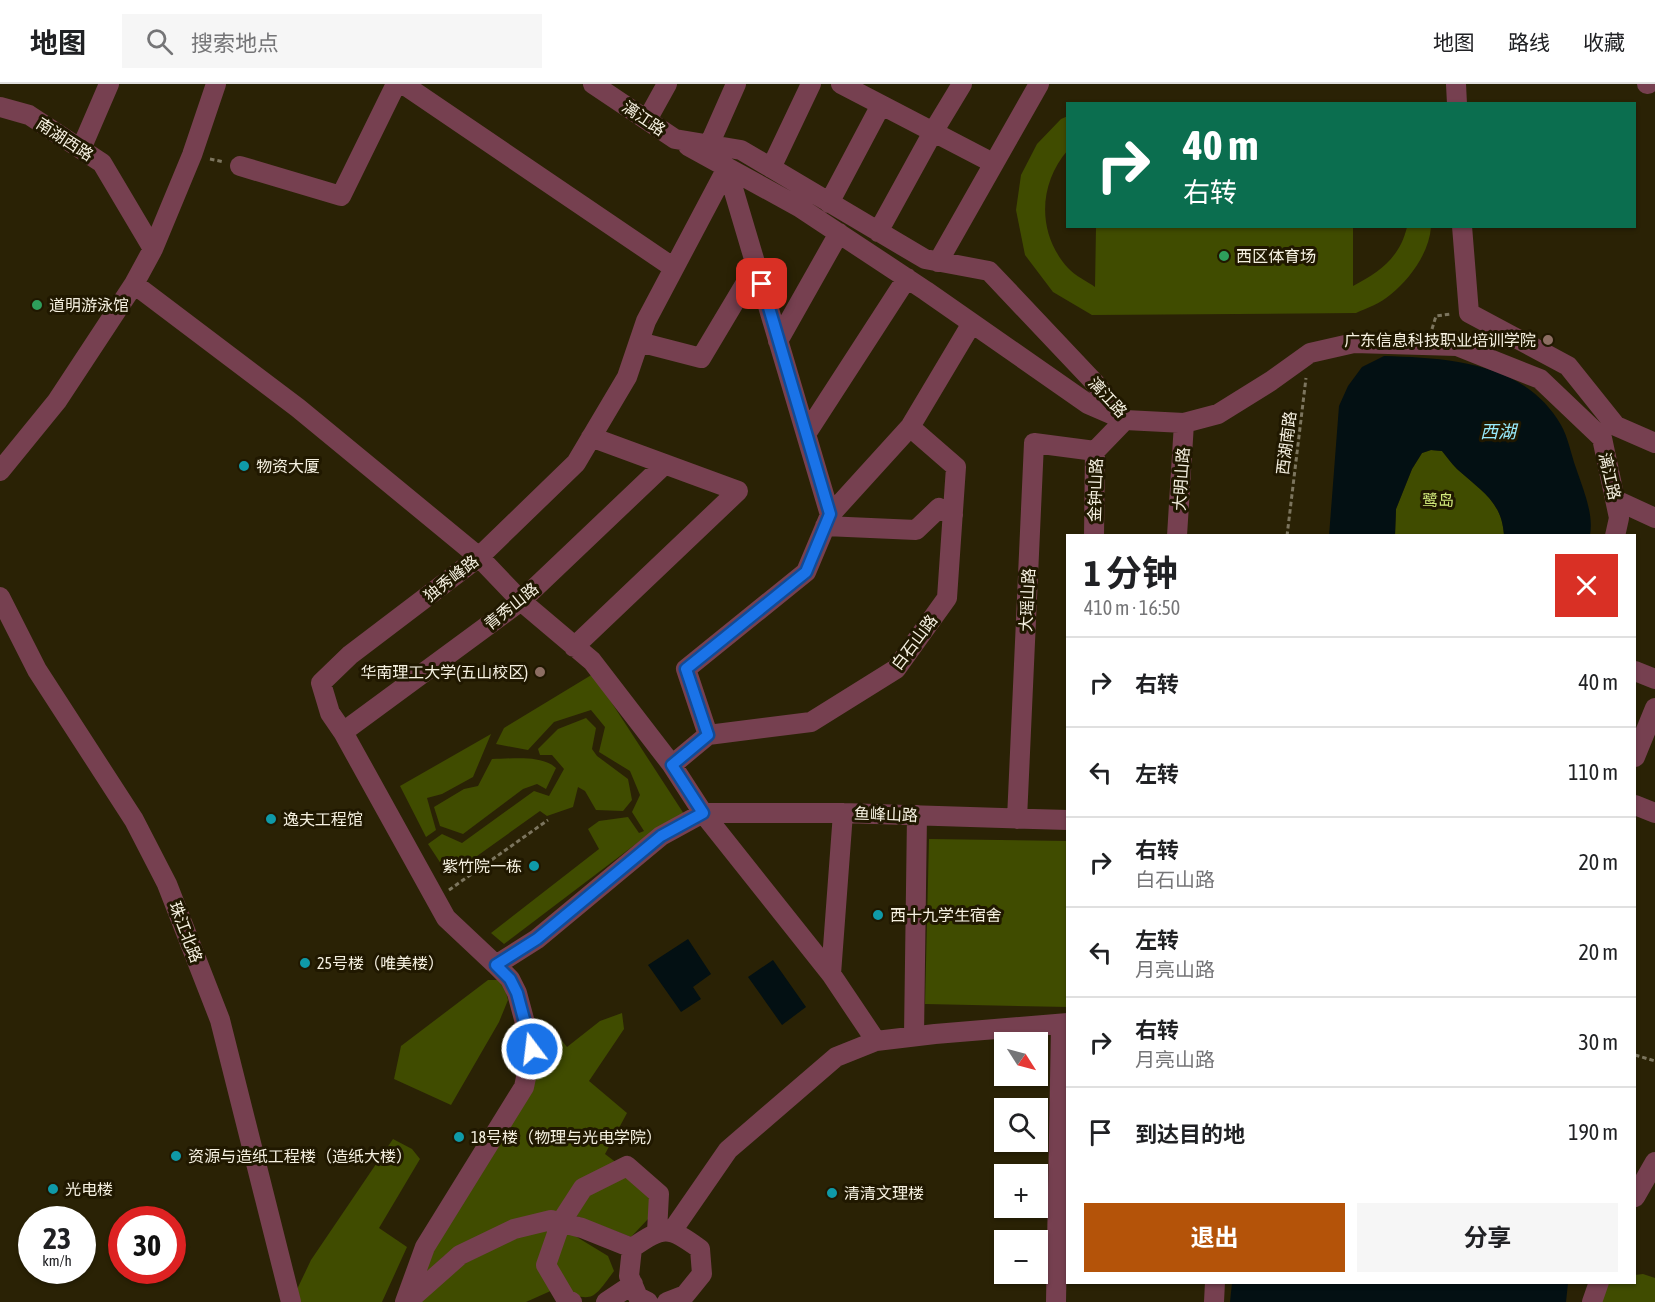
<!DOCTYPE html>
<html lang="zh">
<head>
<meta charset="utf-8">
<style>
	body { margin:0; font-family:"Asap Condensed","Noto Sans SC",sans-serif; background:#f6f6f6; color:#202124; height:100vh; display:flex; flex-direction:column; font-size:22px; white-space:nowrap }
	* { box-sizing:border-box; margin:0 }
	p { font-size:20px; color:#757577 }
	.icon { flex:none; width:33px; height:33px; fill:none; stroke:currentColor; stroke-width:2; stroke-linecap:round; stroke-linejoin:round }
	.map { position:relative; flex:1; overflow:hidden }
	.details { position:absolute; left:1066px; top:450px; width:570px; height:750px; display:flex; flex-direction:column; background:#fff; border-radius:0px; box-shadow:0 2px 4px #0004 }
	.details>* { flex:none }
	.guide { position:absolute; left:1066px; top:18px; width:570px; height:126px; border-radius:0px; box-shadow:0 2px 4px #0004; background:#0b6e4f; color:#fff; overflow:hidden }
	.needle { width:39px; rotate:126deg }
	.fabs { position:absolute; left:994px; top:948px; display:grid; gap:12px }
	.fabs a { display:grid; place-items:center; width:54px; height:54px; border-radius:0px; background:#fff; box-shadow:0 2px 4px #0004; font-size:30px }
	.speed { position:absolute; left:18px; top:1122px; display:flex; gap:12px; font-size:30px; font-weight:700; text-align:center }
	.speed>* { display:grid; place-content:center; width:78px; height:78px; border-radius:50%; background:#fff; box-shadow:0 2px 4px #0004; line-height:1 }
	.speed small { font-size:15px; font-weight:400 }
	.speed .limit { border:9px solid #d22; background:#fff; color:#111 }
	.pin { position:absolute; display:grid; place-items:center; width:51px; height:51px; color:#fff; margin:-26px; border-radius:12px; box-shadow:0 3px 9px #0006 }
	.me { position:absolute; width:66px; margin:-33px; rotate:345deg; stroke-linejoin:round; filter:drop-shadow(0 0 4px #0008) }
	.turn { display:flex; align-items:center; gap:21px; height:126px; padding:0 18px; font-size:27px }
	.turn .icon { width:78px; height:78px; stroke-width:2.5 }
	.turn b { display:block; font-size:42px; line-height:51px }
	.round { display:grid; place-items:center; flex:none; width:63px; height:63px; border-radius:0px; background:#f6f6f6 }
	.overview { display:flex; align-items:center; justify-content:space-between; height:102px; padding:0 18px }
	h1 { font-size:36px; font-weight:700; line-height:45px }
	.button { display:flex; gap:12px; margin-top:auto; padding:12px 18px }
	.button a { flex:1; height:69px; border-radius:0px; background:#b45309; color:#fff; font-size:24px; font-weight:700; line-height:69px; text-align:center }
	.button a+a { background:#f6f6f6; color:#202124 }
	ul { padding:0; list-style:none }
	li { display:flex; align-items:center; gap:18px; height:90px; padding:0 18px; border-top:2px solid #e0e0e0 }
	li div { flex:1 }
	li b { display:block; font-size:22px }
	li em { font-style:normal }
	header { display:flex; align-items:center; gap:36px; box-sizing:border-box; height:84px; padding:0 30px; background:#fff; border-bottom:2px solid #e0e0e0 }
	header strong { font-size:28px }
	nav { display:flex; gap:33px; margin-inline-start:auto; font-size:21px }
	.search { width:420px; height:54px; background:#f6f6f6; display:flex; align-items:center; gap:15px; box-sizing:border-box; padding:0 21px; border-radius:0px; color:#757577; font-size:22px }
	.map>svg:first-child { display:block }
</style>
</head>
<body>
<header>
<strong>地图</strong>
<div class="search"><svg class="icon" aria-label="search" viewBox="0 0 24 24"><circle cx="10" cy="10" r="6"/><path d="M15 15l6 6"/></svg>搜索地点</div>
<nav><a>地图</a><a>路线</a><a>收藏</a></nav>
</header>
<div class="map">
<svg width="1655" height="1218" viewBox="0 0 1655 1218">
	<rect width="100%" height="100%" fill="#2a2205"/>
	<path fill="#404c00" d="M1068,32V66C1038,100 1037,150 1068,184C1075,192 1087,197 1095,203L1096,143H1353V202C1380,188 1400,173 1407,143H1431C1429,169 1410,195 1390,211C1381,219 1367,224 1356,229L1092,231L1053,208L1025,171L1016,126L1021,91L1037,60L1061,35Z
		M1431,366L1442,367C1447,373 1451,379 1457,385C1480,406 1502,417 1504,451L1395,452L1396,425L1412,385L1422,369Z
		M593,590L684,730L653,747L504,860L491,849L599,765L588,745L599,737L628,733L639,749L644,747L632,728L640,711L630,687L599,668L605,643L591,626L554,638L528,666L496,660L504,644Z
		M586,634L596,644L592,665L597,672L628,695L632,716L623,727L596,726L585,707L578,703L573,723L547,732L540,727L449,792L428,760L442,750L462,759L534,707L549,712L564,685L552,671H540L538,665L558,645Z
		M491,650L473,693L442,710L427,714L436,746L426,753L400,702Z
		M492,675C511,675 541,670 556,684L546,705L537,700L523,705L463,750L440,742L434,723L464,705L478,702Z
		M929,755L1068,757V923L925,920Z
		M488,896H503L508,916L499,938L451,1021L394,995L401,962Z
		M622,929L624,945L589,997L627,1029L605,1070L643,1099L655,1121L648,1135L631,1153L566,1128L482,1151L444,1172L417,1198L448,1130L533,996L531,937H546L567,963L600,937Z
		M393,1055L412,1065L420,1075L379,1144L407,1163L382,1218H291L311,1176Z
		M562,1144L608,1172L614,1187C591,1218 594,1218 555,1205L526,1218H419L442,1191L527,1148Z
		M1643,1190L1655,1194V1218H1592L1599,1199L1635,1198V1191Z"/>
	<path fill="#031013" d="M1384,272C1449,274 1525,278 1561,341C1568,353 1571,370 1576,384C1583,405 1594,430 1590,451H1504C1502,417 1480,406 1457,385C1451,379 1447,373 1442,367L1431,366L1422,369L1412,385L1396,425L1395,451L1329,452L1339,322L1348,302L1362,283Z
		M688,855L711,890L693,903L701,915L681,928L648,881Z
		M773,876L806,923L782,941L748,893Z
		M1232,1199V1198L1568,1199L1566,1218H1230Z"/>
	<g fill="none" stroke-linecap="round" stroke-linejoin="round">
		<path stroke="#7c755e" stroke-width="3" stroke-dasharray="4.5 3" stroke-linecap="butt" d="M210,75L224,78
			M1432,245L1436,232L1451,230
			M1287,452L1306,294
			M449,806L548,736
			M1635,971L1655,977"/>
		<path stroke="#764050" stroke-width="20" d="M403,0L674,184
			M593,0L675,55L741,66L925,175L989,187L1094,298L1125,336L1184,339L1218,330L1271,297L1310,269L1354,259L1457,262L1540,295L1602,354L1619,434L1615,452
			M841,0L993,79
			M1456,0L1457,20
			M1647,0H1648
			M0,23L29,31L102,79L153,165
			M647,36L667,0
			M709,61L736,0
			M688,62L799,123L926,207L1088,320L1125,336L1095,367L1094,452
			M81,65L109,0
			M240,82L341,112L396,0
			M771,84L811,0
			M829,119L881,21
			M1462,142L1469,229L1568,282L1616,342L1655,359
			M878,148L933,48L962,0
			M938,178L1039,0
			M134,200L298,324L479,473L521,517L592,577L672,681L703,729L831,890L876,957
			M778,257L839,149
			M639,258L701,274L756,182
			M806,350L907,194
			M0,387L57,317L134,200L153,165L192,71L216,0
			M1616,416L1655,434
			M830,431L910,343L972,239
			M825,442L916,446L939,424L953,431
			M1177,452L1184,339
			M0,513L37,586L134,736L167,800L220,936L291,1218
			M574,563L738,407L591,353
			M1635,587L1655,595
			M343,648L521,517L665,380
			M708,651L686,585L806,488L830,431L727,84
			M1635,673L1655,624
			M672,681L708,651L811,638L896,585L947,514L956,383L910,343
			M1635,721L1655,729
			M1017,735L1034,359L1095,367
			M496,881L446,834L343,648L330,629L321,599L350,571L479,473L576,379L627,293L646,237L727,84
			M831,890L843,729
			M914,952L917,731
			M1635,1113L1655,1078
			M672,1147L728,1066L836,973L876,957L935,950L1068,939
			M405,1218L425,1163L524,1003L532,965L517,909L510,895L496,881L537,855L661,752L703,729H843L1068,736
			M407,1218L460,1171L514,1145L551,1136L582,1144L632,1164
			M572,1218L566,1215L546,1181L561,1138L583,1104L627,1082L659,1110L657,1148
			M606,1218L633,1200
			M648,1218L638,1213L629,1192L632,1164C664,1142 668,1142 700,1165L702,1190L685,1211L667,1218
			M1056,1218L1061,940
			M1214,1218L1215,1198
			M1592,1218L1599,1198"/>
	</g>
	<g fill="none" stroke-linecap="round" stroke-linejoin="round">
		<defs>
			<path id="route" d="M532,965L517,909L510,895L496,881L537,855L661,752L703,729L672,681L708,651L686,585L806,488L830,430L762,200"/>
		</defs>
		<use href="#route" stroke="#114b97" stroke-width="15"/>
		<use href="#route" stroke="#1a73e8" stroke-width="10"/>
	</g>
	<g fill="#2e9e5b" stroke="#201800" stroke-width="2">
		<circle cx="1224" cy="172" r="6"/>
		<circle cx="37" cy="221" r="6"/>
	</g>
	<g fill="#8d6e63" stroke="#201800" stroke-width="2">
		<circle cx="1548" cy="256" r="6"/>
		<circle cx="540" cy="588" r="6"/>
	</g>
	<g fill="#0f9aa8" stroke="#201800" stroke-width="2">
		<circle cx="244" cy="382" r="6"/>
		<circle cx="271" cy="735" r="6"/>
		<circle cx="534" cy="782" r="6"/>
		<circle cx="878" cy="831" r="6"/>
		<circle cx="305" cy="879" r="6"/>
		<circle cx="459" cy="1053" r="6"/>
		<circle cx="176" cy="1072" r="6"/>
		<circle cx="53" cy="1105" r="6"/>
		<circle cx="832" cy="1109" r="6"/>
	</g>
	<g text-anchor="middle" stroke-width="6" stroke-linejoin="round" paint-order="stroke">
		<g font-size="16" fill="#f5f0e0" stroke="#201800">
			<text transform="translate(644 34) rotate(34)" y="6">漓江路</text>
			<text transform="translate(65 55) rotate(33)" y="6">南湖西路</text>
			<text transform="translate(1108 313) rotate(47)" y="6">漓江路</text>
			<text transform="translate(1286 359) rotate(-83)" y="6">西湖南路</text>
			<text transform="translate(1610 392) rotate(77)" y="6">漓江路</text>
			<text transform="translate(1181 395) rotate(-86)" y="6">大明山路</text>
			<text transform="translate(1095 406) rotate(-88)" y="6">金钟山路</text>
			<text transform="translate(451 494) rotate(-38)" y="6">独秀峰路</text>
			<text transform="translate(1027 516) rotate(-87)" y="6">大瑶山路</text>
			<text transform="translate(511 522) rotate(-39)" y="6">青秀山路</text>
			<text transform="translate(914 558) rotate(-53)" y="6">白石山路</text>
			<text transform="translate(886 730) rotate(2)" y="6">鱼峰山路</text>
			<text transform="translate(186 848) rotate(69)" y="6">珠江北路</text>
		</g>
		<g font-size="16" fill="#f5f0e0" stroke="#201800" text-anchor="start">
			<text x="1236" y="178">西区体育场</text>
			<text x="49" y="227">道明游泳馆</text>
			<text x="1536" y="262" text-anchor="end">广东信息科技职业培训学院</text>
			<text x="256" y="388">物资大厦</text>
			<text x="528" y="594" text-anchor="end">华南理工大学(五山校区)</text>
			<text x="283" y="741">逸夫工程馆</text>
			<text x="522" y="788" text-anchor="end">紫竹院一栋</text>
			<text x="890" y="837">西十九学生宿舍</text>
			<text x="317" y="885">25号楼（唯美楼）</text>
			<text x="471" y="1059">18号楼（物理与光电学院）</text>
			<text x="188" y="1078">资源与造纸工程楼（造纸大楼）</text>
			<text x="65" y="1111">光电楼</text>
			<text x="844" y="1115">清清文理楼</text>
		</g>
		<g font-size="16" fill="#d0e879" stroke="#201800">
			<text x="1438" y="422">鹭岛</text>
		</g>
		<g font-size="18" font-style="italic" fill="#98ebfc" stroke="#201800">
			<text x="1498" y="354">西湖</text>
		</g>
	</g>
</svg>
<div class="fabs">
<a><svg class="needle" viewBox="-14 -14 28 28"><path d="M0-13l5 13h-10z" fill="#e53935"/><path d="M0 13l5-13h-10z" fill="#757577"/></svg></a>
<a><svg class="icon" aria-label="search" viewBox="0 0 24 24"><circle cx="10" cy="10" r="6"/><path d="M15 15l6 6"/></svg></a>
<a>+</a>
<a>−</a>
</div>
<div class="speed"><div>23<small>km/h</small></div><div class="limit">30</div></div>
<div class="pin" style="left:762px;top:200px;background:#d93025"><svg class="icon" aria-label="arrive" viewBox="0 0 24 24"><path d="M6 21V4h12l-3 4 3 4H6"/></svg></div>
<svg class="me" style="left:532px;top:965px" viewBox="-20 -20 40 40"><circle r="17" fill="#1a73e8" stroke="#fff" stroke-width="3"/><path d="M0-11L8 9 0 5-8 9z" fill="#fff"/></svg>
<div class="guide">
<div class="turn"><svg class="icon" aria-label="right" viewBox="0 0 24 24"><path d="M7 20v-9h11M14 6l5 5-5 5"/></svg><div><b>40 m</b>右转</div></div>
</div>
<section class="details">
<div class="overview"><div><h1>1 分钟</h1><p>410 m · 16:50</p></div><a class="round" style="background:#d93025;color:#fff"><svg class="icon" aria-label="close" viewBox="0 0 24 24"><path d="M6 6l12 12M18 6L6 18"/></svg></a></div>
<ul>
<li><svg class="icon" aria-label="right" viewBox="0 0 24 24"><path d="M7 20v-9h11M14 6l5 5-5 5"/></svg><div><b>右转</b></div><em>40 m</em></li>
<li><svg class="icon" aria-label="left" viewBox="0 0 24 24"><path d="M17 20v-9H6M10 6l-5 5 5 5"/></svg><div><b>左转</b></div><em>110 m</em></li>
<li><svg class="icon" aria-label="right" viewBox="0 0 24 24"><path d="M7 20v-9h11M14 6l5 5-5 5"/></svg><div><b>右转</b><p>白石山路</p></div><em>20 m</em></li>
<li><svg class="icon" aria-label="left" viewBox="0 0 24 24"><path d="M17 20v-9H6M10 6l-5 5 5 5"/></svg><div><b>左转</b><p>月亮山路</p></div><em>20 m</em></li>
<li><svg class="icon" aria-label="right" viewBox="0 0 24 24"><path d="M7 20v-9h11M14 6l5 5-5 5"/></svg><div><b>右转</b><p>月亮山路</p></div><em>30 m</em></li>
<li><svg class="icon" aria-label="arrive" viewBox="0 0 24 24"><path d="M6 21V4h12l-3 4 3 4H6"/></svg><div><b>到达目的地</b></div><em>190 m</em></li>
</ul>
<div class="button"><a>退出</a><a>分享</a></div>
</section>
</div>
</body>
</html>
